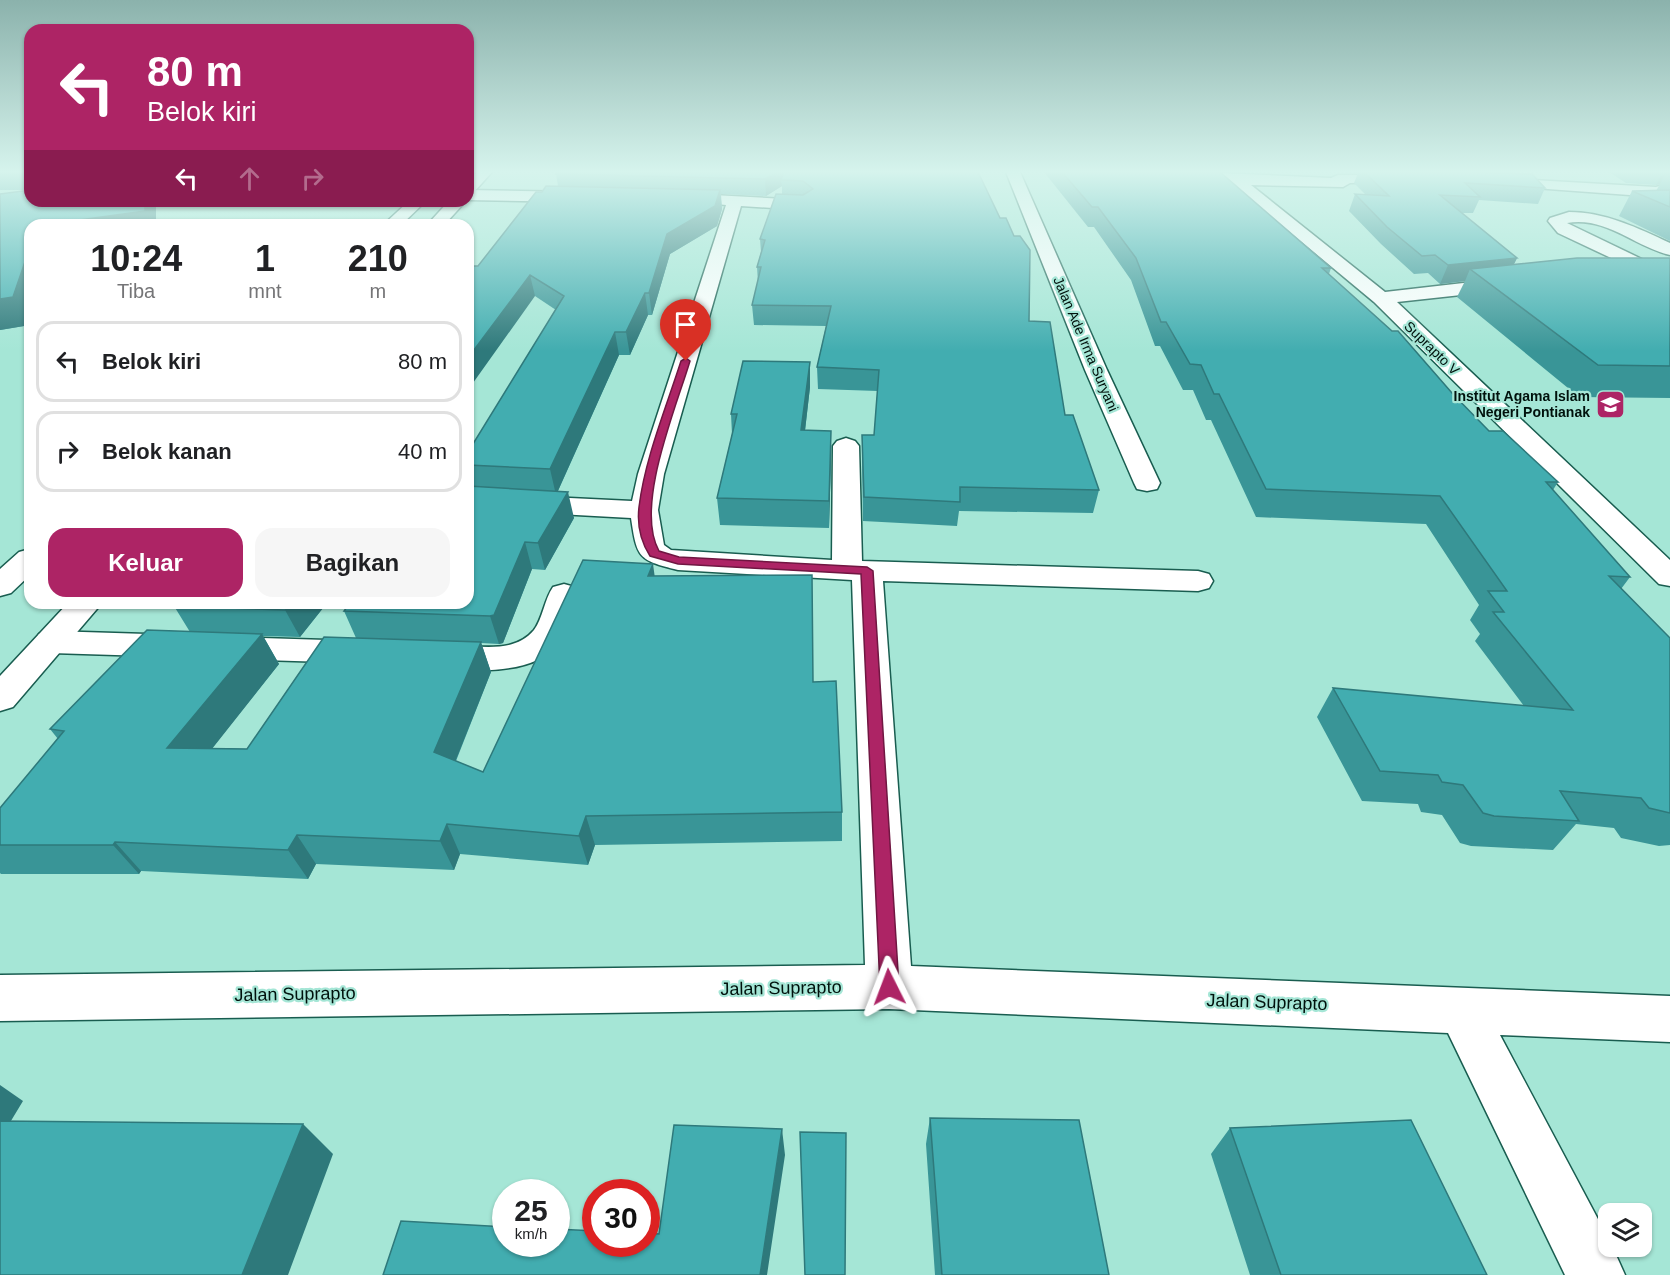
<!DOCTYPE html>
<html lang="id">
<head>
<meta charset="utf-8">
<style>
	body { margin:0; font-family:Helvetica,sans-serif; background:#f6f6f6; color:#202124; height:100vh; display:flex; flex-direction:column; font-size:22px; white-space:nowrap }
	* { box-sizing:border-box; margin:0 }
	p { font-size:20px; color:#757577 }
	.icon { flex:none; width:33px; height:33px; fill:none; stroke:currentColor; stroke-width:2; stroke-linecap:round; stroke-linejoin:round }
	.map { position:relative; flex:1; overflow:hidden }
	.panel { position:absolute; left:24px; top:219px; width:450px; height:390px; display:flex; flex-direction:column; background:#fff; border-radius:18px; box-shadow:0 2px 4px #0004 }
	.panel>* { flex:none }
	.hud { position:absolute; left:24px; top:24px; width:450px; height:183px; border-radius:18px; box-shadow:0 2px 4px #0004; background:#ad2465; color:#fff; overflow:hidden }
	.buttons { position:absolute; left:1598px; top:1203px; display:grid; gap:12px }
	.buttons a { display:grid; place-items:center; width:54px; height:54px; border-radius:12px; background:#fff; box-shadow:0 2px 4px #0004; font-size:30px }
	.speed { position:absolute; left:492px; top:1179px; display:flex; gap:12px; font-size:30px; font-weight:700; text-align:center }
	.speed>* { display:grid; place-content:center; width:78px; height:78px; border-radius:50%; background:#fff; box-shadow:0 2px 4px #0004; line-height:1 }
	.speed small { font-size:15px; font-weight:400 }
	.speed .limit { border:9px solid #d22; background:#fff; color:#111 }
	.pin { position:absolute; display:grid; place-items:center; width:51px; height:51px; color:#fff; margin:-62px -26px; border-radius:50% 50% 50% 0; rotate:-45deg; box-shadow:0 0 6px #0007 }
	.pin .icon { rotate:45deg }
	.me { position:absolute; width:66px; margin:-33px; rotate:357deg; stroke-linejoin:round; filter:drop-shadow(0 0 4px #0008) }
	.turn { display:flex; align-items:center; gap:21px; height:126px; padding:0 24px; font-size:27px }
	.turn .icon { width:78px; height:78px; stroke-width:2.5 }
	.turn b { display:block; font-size:42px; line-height:51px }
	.lanes { display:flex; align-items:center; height:57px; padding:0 24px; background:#0003; justify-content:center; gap:30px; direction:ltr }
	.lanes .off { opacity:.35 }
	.eta { display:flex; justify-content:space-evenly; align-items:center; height:102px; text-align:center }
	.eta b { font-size:36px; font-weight:700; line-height:42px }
	.button { display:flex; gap:12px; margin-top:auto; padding:12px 24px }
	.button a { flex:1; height:69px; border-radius:18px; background:#ad2465; color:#fff; font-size:24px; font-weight:700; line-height:69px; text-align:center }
	.button a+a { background:#f6f6f6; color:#202124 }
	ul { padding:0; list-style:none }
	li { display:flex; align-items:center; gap:18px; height:81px; margin:0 12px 9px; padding:0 12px; border:3px solid #e0e0e0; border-radius:18px }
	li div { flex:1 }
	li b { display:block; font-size:22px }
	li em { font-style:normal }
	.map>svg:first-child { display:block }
</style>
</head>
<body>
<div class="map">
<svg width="1670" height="1275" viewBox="0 0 1670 1275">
	<rect width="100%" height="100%" fill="#a5e6d6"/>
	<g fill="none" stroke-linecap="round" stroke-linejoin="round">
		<defs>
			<path id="street" d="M1006,172H1020L1107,370L1160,483L1157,489L1147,491L1137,489L1134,483L1085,370Z
				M1142,172H1198L1331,178L1338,175H1407L1409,178L1407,181L1402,182L1350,183L1343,187L1251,185L1385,292L1507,278L1514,280L1516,284L1514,288L1507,290L1397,302L1670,560V586L1659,584L1374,302L1232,184L1149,176Z
				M1498,178L1656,187L1670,183V193L1657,197L1493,185L1491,182Z
				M468,190L577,192L585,197L577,202L468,200Z
				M713,195L803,200L811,205L803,210L741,206L664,474L658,510L664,545L671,550L832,560L833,446L837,441L846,438L855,441L859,446L862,561L1198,571L1209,574L1213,581L1209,588L1198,591L883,581L911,966L1670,996V1042L1500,1035L1608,1238V1246H1612L1625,1275H1565L1448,1033L889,1009L0,1021V975L865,965L852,580L678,570C638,560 637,558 631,518L468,509V493L632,501L638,474L726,205L707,203L705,200Z
				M1569,212C1605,212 1638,228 1670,243V255C1635,247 1606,216 1567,223L1652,264L1655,268L1652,272C1641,275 1629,278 1617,275L1615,271L1617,267L1626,265L1558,233L1548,221L1550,218Z
				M564,584L575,587L580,594C574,611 569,630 558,645C534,675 465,674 431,664L426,656L431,648C463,639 509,660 534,630C543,618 544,600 553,587Z
				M51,631L179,635L191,638L196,646L191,654L179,657L51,653L39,650L34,642L39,634Z
				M227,637L359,641L371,644L376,652L371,660L359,663L227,659L215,656L210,648L215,640Z"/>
			<path id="primary" d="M477,172H492L473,193L468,195V181Z
				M409,201H426L401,225H383Z
				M449,201H466L444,225H427Z
				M30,549V575L11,593L0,596V569L19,552Z
				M68,603H102L13,707L0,711V676Z"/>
		</defs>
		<use href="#street" stroke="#195d50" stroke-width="3"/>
		<use href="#primary" stroke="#195d50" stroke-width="3"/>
		<use href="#street" fill="#fff" fill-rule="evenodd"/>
		<use href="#primary" fill="#fff" fill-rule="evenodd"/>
	</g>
	<path fill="#399597" d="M0,172H30V201H156V225H30V325L0,330V194L29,191V190H0Z
		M978,172L1029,321L1065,415L1099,490L1093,513L959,511L957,526L863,521L862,458V435H874L878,391L818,389L817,367L826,326L754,325L752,305L758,283L757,267L761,252L760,239L782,195V186L766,196L721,194L722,209L717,226L670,254L652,315H648L630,355H619L558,491L574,518L545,570L532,569L503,643L499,644L481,643L491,672L456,761L483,772L655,576L814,682L842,812V841L595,845L588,865L460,854L454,870L316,864L308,879L141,871L139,874H1L0,873V808L58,739L50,729L190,632L174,606L327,603L300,637L263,636L279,664L212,748L247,749L356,638L344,611L468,603V452L556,310L535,296L478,266L542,192L558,186L556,174Z
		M1044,172H1220L1331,268L1329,274L1489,431L1558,482L1553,490L1630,577L1621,589L1670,638V845L1659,846L1621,838L1614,828L1576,824L1553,850L1471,846L1460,843L1442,815L1421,812L1418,804L1362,801L1317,717L1333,688L1524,706L1475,641L1480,634L1470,620L1479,605L1426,524L1256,517L1211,420H1206L1193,390H1183L1160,346H1155L1131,280L1094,227H1088Z
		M1343,172H1514V174L1545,188L1538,204L1479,200L1473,213H1461L1517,258L1514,264L1670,258V398L1579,397L1457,297L1465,281L1440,284L1428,273L1414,274L1381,244L1349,211L1355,194L1366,195L1354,183L1358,173Z
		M1609,172H1670V241L1619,216L1632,191H1656L1660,184L1656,185L1626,183Z
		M810,362V387L805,431L831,457L829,528L720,525L717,498L732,434L731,414Z
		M930,1118L1109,1275H935L926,1144Z
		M1230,1128L1487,1275H1250L1211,1154Z"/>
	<path fill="#2e797b" d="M777,172H786L781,180L782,186L766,196L765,179Z
		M1663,172H1670V177L1665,174L1660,184L1656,185Z
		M720,190L722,209L717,226L670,254L652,315L649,293L667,234Z
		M145,201H156V225H43Z
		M30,247V325L0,330V299Z
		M1517,258L1508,276L1470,269L1465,281L1440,284L1448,265Z
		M530,275L535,296L468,390V358Z
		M645,293L648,315L630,355L626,332Z
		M615,332L619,355L556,495L550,469Z
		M810,362V387L802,456L801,430Z
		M831,431V457L829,528V501Z
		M568,492L574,518L545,570L538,543Z
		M525,542L532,569L503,643L499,644L490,616Z
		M653,564L657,593L648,576Z
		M291,603H327L300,637L285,610Z
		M262,634L279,664L189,778L167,748Z
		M481,642L491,672L447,782L434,752Z
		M586,816L595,845L588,865L579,836Z
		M447,824L460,854L454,870L440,841Z
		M297,835L316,864L308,879L288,850Z
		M115,842L141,871L139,874L113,845Z
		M0,1085L23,1101L0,1139Z
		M303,1124L333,1154L288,1275H242Z
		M782,1129L785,1155L767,1275H760Z"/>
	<path fill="#42adb0" stroke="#2e797b" stroke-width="1.5" d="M19,172H30V174L20,173Z
		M557,172H777L765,179L556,174Z
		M784,172H978L1000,218H1006L1014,236H1020L1030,250L1029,321L1050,322L1065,415H1073L1099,490L960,487V502L864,497L862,435H874L879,370L817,367L831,306L752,305L761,267H757L765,240L760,239L776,194L803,195L813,189L803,181L781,180Z
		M1062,172H1220L1331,268H1322L1392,331H1398L1452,393L1489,431H1503L1558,482H1546L1630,577L1609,576L1670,638V813L1649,808L1641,798L1560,791L1579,821L1494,816L1483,813L1463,785L1442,782L1438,775L1380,771L1333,688L1573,710L1493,612H1504L1488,591H1507L1440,496L1266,489L1219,394H1214L1201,365L1190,364L1166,322H1161L1136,258L1098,207H1092Z
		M1364,172H1475L1532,174L1545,188L1465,183L1480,197L1440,195L1517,258L1448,265L1435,255L1422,256L1387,227L1355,194L1389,196Z
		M546,186L720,190L715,206L667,234L649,293H645L626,332H615L550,469L468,465V452L564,296L530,275L468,358V266H478L536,192H542Z
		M30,190V201H145V211L43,225H30V247L13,297L0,299V194Z
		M1670,190V207L1632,191Z
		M1577,258H1670V366L1598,365L1470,269Z
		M743,361L810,362L801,430L831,431L829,501L717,498L737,414H731Z
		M468,486L568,492L538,543L525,542L494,615L490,616L344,611L350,603H468Z
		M583,560L653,564L648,576L812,575L813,682L836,681L842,812L586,816L579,836L447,824L440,841L297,835L288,850L115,842L113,845H0V808L64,731L50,729L147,630L262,634L167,748L247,749L324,637L481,642L434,752L483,772Z
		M177,603H291L285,610L174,606Z
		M930,1118L1079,1120L1109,1275H942Z
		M1411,1120L1487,1275H1281L1230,1128Z
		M0,1121L303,1124L242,1275H0Z
		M674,1125L782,1129L760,1275H383L401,1221L506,1227V1244H556V1229L596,1231V1244H646V1233L659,1234Z
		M800,1132L846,1133L845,1275H805Z"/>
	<linearGradient id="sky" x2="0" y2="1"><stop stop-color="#8bb2ac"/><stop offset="0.49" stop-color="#d6f4ed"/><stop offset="1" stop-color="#d6f4ed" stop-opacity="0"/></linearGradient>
	<rect width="1670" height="351" fill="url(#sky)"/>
	<path fill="#ad2465" stroke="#701742" stroke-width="1.5" d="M686,358L690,361C676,408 634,507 659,551L679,557L867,567L873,571L899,987L896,993L889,996L882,993L880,987L861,574L678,564L650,556C641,542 637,524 639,507C645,458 666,408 681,361Z"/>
	<defs>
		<symbol id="university-square" viewBox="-11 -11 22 22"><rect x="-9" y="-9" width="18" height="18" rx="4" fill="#ad2465" stroke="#a5e6d6"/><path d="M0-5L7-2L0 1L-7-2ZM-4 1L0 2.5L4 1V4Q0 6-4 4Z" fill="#fff"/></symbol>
	</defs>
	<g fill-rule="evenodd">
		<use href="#university-square" x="1594" y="388" width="33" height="33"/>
	</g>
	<g text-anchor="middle" stroke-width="4.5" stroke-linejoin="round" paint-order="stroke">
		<g font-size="14" fill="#00110c" stroke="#a5e6d6">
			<text transform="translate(1086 344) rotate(67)" y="5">Jalan Ade Irma Suryani</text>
			<text transform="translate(1432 348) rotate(44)" y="5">Suprapto V</text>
		</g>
		<g font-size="14" font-weight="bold" fill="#00110c" stroke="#a5e6d6" text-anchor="end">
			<text x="1590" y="401">Institut Agama Islam<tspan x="1590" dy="16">Negeri Pontianak</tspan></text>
		</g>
		<g font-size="18" fill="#00110c" stroke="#a5e6d6">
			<text transform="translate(781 988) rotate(-1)" y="6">Jalan Suprapto</text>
			<text transform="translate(295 994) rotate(-1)" y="6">Jalan Suprapto</text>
			<text transform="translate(1267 1002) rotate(2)" y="6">Jalan Suprapto</text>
		</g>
	</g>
</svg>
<div class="buttons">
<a><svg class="icon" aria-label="layers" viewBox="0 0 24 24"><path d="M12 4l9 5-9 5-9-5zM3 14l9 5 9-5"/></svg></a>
</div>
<div class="speed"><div>25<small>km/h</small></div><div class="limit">30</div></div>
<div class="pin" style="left:686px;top:361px;background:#d93025"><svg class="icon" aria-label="arrive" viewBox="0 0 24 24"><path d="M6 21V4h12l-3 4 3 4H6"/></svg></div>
<svg class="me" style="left:889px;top:987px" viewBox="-20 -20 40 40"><path d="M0-17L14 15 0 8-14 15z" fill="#ad2465" stroke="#fff" stroke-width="4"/></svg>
<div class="hud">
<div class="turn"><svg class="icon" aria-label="left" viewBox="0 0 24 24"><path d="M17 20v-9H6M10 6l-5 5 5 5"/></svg><div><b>80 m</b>Belok kiri</div></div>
<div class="lanes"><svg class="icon" aria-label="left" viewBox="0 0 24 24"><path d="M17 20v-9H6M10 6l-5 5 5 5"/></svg><svg class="icon off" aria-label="ahead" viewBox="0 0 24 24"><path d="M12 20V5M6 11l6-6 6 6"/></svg><svg class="icon off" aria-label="right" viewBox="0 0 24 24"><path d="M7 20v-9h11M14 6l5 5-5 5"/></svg></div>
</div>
<section class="panel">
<div class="eta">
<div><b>10:24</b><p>Tiba</p></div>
<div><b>1</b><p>mnt</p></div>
<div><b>210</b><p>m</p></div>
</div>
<ul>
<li><svg class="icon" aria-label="left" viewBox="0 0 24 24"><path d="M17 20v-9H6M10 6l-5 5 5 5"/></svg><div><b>Belok kiri</b></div><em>80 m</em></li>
<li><svg class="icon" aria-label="right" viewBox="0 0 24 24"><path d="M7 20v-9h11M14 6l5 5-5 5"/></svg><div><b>Belok kanan</b></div><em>40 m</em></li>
</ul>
<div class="button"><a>Keluar</a><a>Bagikan</a></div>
</section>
</div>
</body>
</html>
